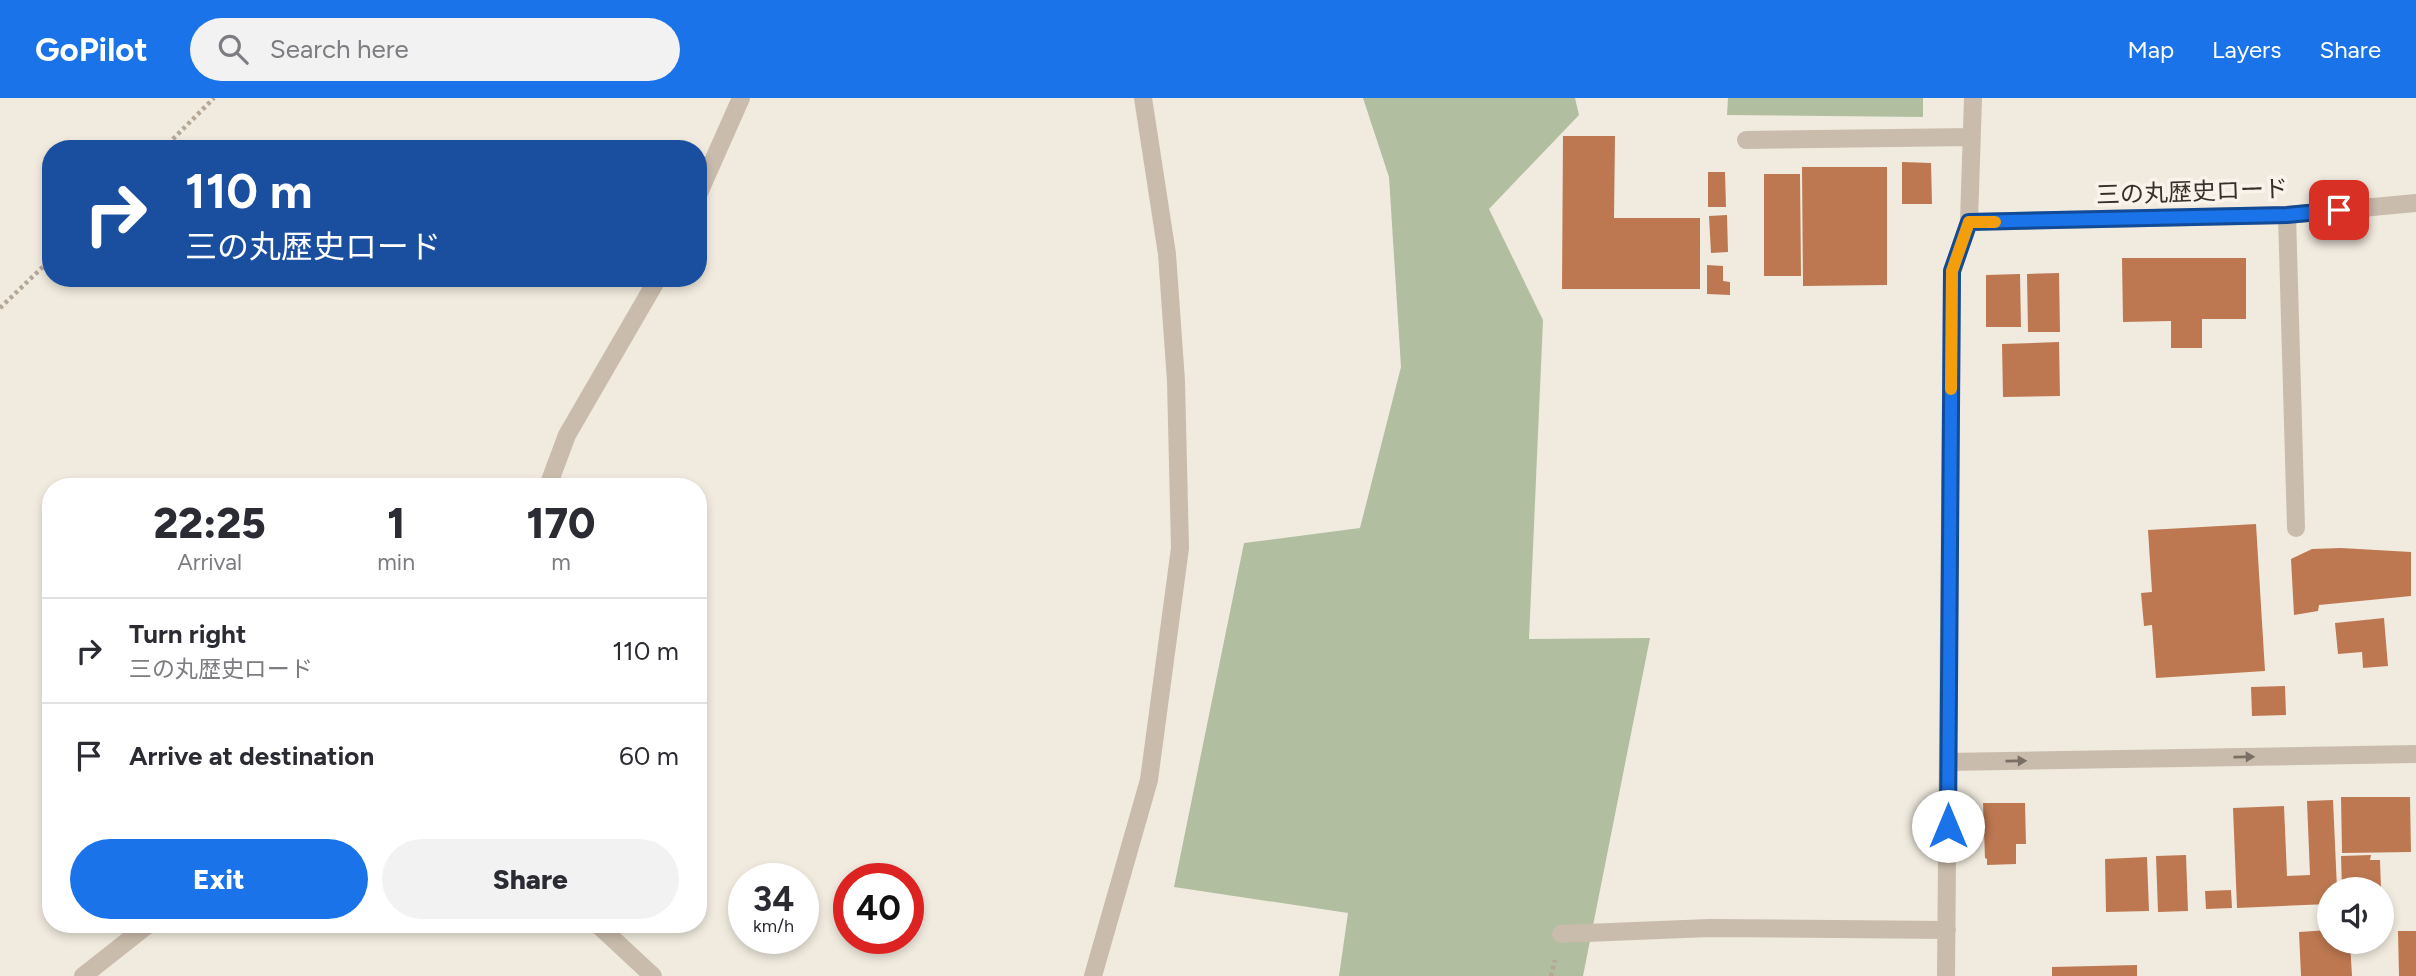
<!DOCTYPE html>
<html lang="en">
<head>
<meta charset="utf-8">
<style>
	body { margin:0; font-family:Figtree,"Noto Sans JP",sans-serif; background:#f2f2f3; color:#2b2b33; height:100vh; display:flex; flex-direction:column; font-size:26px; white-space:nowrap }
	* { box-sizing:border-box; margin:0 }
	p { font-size:23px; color:#7c7c81 }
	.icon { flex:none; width:38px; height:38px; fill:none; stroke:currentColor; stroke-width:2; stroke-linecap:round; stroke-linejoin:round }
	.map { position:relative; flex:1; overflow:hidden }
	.drawer { position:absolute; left:42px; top:380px; width:665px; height:455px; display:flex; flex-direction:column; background:#fff; border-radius:28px; box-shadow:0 4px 10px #0003 }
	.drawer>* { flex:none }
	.top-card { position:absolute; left:42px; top:42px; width:665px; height:147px; border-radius:28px; box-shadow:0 4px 10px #0003; background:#1a4fa0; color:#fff; overflow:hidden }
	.tools { position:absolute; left:2317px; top:779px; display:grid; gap:14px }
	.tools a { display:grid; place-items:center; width:77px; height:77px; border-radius:50%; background:#fff; box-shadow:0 4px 10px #0003; font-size:35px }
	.speed { position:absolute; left:728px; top:765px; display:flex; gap:14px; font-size:35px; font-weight:700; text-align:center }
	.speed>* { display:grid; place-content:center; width:91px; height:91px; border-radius:50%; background:#fff; box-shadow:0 4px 10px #0003; line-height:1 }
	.speed small { font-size:18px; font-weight:400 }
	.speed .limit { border:10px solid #d22; background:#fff; color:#111 }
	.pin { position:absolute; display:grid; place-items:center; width:60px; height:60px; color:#fff; margin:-30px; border-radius:14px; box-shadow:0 4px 10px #0006 }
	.me { position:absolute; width:77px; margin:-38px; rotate:0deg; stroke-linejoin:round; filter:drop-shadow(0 0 5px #0008) }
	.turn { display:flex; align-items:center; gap:24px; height:147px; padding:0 28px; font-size:32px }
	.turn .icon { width:91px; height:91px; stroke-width:2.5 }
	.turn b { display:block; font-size:49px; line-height:60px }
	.eta { display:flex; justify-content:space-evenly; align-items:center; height:119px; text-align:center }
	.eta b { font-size:42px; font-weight:800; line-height:49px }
	.primary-button { display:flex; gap:14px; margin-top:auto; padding:14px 28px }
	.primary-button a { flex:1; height:80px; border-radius:42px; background:#1a73e8; color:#fff; font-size:28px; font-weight:800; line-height:80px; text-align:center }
	.primary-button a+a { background:#f2f2f3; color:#2b2b33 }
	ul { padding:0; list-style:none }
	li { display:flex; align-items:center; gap:21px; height:105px; padding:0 28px; border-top:2px solid #e1e1e2 }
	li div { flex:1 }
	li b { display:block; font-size:26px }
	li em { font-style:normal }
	header { display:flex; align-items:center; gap:42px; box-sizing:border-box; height:98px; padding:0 35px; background:#1a73e8; color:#fff }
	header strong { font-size:33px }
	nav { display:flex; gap:38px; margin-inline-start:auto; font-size:24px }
	.search { width:490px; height:63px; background:#f2f2f3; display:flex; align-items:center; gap:18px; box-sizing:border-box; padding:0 24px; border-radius:38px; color:#7c7c81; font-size:26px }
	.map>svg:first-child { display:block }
</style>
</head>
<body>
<header>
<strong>GoPilot</strong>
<div class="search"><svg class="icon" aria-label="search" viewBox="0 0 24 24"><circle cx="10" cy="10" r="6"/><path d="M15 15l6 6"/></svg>Search here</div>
<nav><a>Map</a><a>Layers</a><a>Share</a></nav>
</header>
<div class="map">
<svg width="2416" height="878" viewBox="0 0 2416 878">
	<rect width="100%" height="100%" fill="#f1ebdf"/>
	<path fill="#b1bfa0" d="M1363,0H1575L1579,17L1489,111L1543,222L1529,541L1650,540L1583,878H1339L1348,815L1174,789L1244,445L1360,430L1401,269L1389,79Z
		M1728,0H1923V19L1727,17Z"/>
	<path fill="#bd7851" d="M1563,38H1615L1614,120H1700V191H1562Z
		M1902,64L1931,65L1932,106H1902Z
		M1802,69H1887V187L1803,188Z
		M1708,74H1725L1726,109H1708Z
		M1764,76H1800L1801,178H1764Z
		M1727,117L1728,154L1711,155L1709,118Z
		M2122,160H2246V221H2202V250H2171V223L2123,224Z
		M1707,167L1723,168V183L1730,184V197L1707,196Z
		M2059,175L2060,234H2028L2027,176Z
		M2020,176L2021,229H1986V177Z
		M2059,244L2060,298L2003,299L2002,246Z
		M2256,426L2265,573L2156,580L2152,527L2144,528L2141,495L2152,494L2148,432Z
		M2341,450L2411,454V498L2319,507L2318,513L2294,517L2291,461L2312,451Z
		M2384,520L2388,568L2363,570L2362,554L2338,556L2335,525Z
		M2285,588L2286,617L2252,618L2251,589Z
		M2341,699H2410L2411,754L2342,755Z
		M2333,702L2337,791H2329V806L2237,810L2233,710L2284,708L2287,778L2310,777L2307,703Z
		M1983,705H2025L2026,746H2016V766L1987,767V761L1985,760Z
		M2186,757L2188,813L2158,814L2156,758Z
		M2371,757L2370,762H2380L2381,791H2342L2341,758Z
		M2147,759L2149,813L2106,814L2105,761Z
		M2231,792L2232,810L2206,811L2205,793Z
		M2329,832V844H2350L2352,878H2301L2299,834Z
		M2398,833H2416V878H2399Z
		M2137,867V878H2052V869Z"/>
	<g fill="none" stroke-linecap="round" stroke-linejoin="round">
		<path stroke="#b4a796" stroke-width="4.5" stroke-dasharray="3.5 3.5" stroke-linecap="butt" d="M163,51L214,0
			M0,210L51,161
			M1551,878L1555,862"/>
		<path stroke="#c9bcac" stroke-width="18" d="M1746,42L1971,39
			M698,97L741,0
			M2287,117L2296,430
			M1969,124L2287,117L2416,105
			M548,388L567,337L658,180
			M1948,664L2416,656
			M597,826L653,878
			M1561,836L1709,830L1947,832
			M83,878L149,826
			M1093,878L1149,682L1180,450L1176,283L1167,156L1143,0
			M1946,878L1952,173L1969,124L1973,0"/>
	</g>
	<defs><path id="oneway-solid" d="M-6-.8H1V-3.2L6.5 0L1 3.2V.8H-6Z" transform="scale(1.75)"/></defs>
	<g fill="#796f64">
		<use href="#oneway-solid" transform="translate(2244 659) rotate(-1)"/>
		<use href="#oneway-solid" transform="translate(2016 663) rotate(-1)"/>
	</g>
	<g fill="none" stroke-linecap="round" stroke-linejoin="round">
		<defs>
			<path id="route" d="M1948,728L1952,173L1969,124L2287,117L2339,112"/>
		</defs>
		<use href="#route" stroke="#114b97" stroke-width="18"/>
		<use href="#route" stroke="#1a73e8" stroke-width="12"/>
		<path stroke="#f59e0b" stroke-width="12" d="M1951,291L1952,173L1969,124H1995"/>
	</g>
	<g text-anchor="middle" stroke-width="7" stroke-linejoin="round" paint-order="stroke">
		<g font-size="24" fill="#37302a" stroke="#f9f4eb">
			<text transform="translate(2192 94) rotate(-2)" y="8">三の丸歴史ロード</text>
		</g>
	</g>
</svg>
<div class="tools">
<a><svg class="icon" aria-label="sound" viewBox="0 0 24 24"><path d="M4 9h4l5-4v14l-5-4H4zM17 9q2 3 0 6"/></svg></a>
</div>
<div class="speed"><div>34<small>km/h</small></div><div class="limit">40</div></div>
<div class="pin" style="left:2339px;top:112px;background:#d93025"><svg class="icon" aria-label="arrive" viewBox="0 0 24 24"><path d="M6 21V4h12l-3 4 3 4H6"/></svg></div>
<svg class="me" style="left:1948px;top:728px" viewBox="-20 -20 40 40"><circle r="19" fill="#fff"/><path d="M0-13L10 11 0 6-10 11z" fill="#1a73e8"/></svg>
<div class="top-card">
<div class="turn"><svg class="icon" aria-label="right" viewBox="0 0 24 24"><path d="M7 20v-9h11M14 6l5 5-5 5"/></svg><div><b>110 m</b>三の丸歴史ロード</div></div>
</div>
<section class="drawer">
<div class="eta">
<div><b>22:25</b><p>Arrival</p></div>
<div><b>1</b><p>min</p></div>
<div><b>170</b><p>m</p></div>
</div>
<ul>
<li><svg class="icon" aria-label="right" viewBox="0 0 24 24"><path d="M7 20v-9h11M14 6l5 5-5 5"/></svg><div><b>Turn right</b><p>三の丸歴史ロード</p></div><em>110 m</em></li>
<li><svg class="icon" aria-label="arrive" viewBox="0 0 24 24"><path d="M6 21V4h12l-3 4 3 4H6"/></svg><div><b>Arrive at destination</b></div><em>60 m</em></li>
</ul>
<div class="primary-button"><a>Exit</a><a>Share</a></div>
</section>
</div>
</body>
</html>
